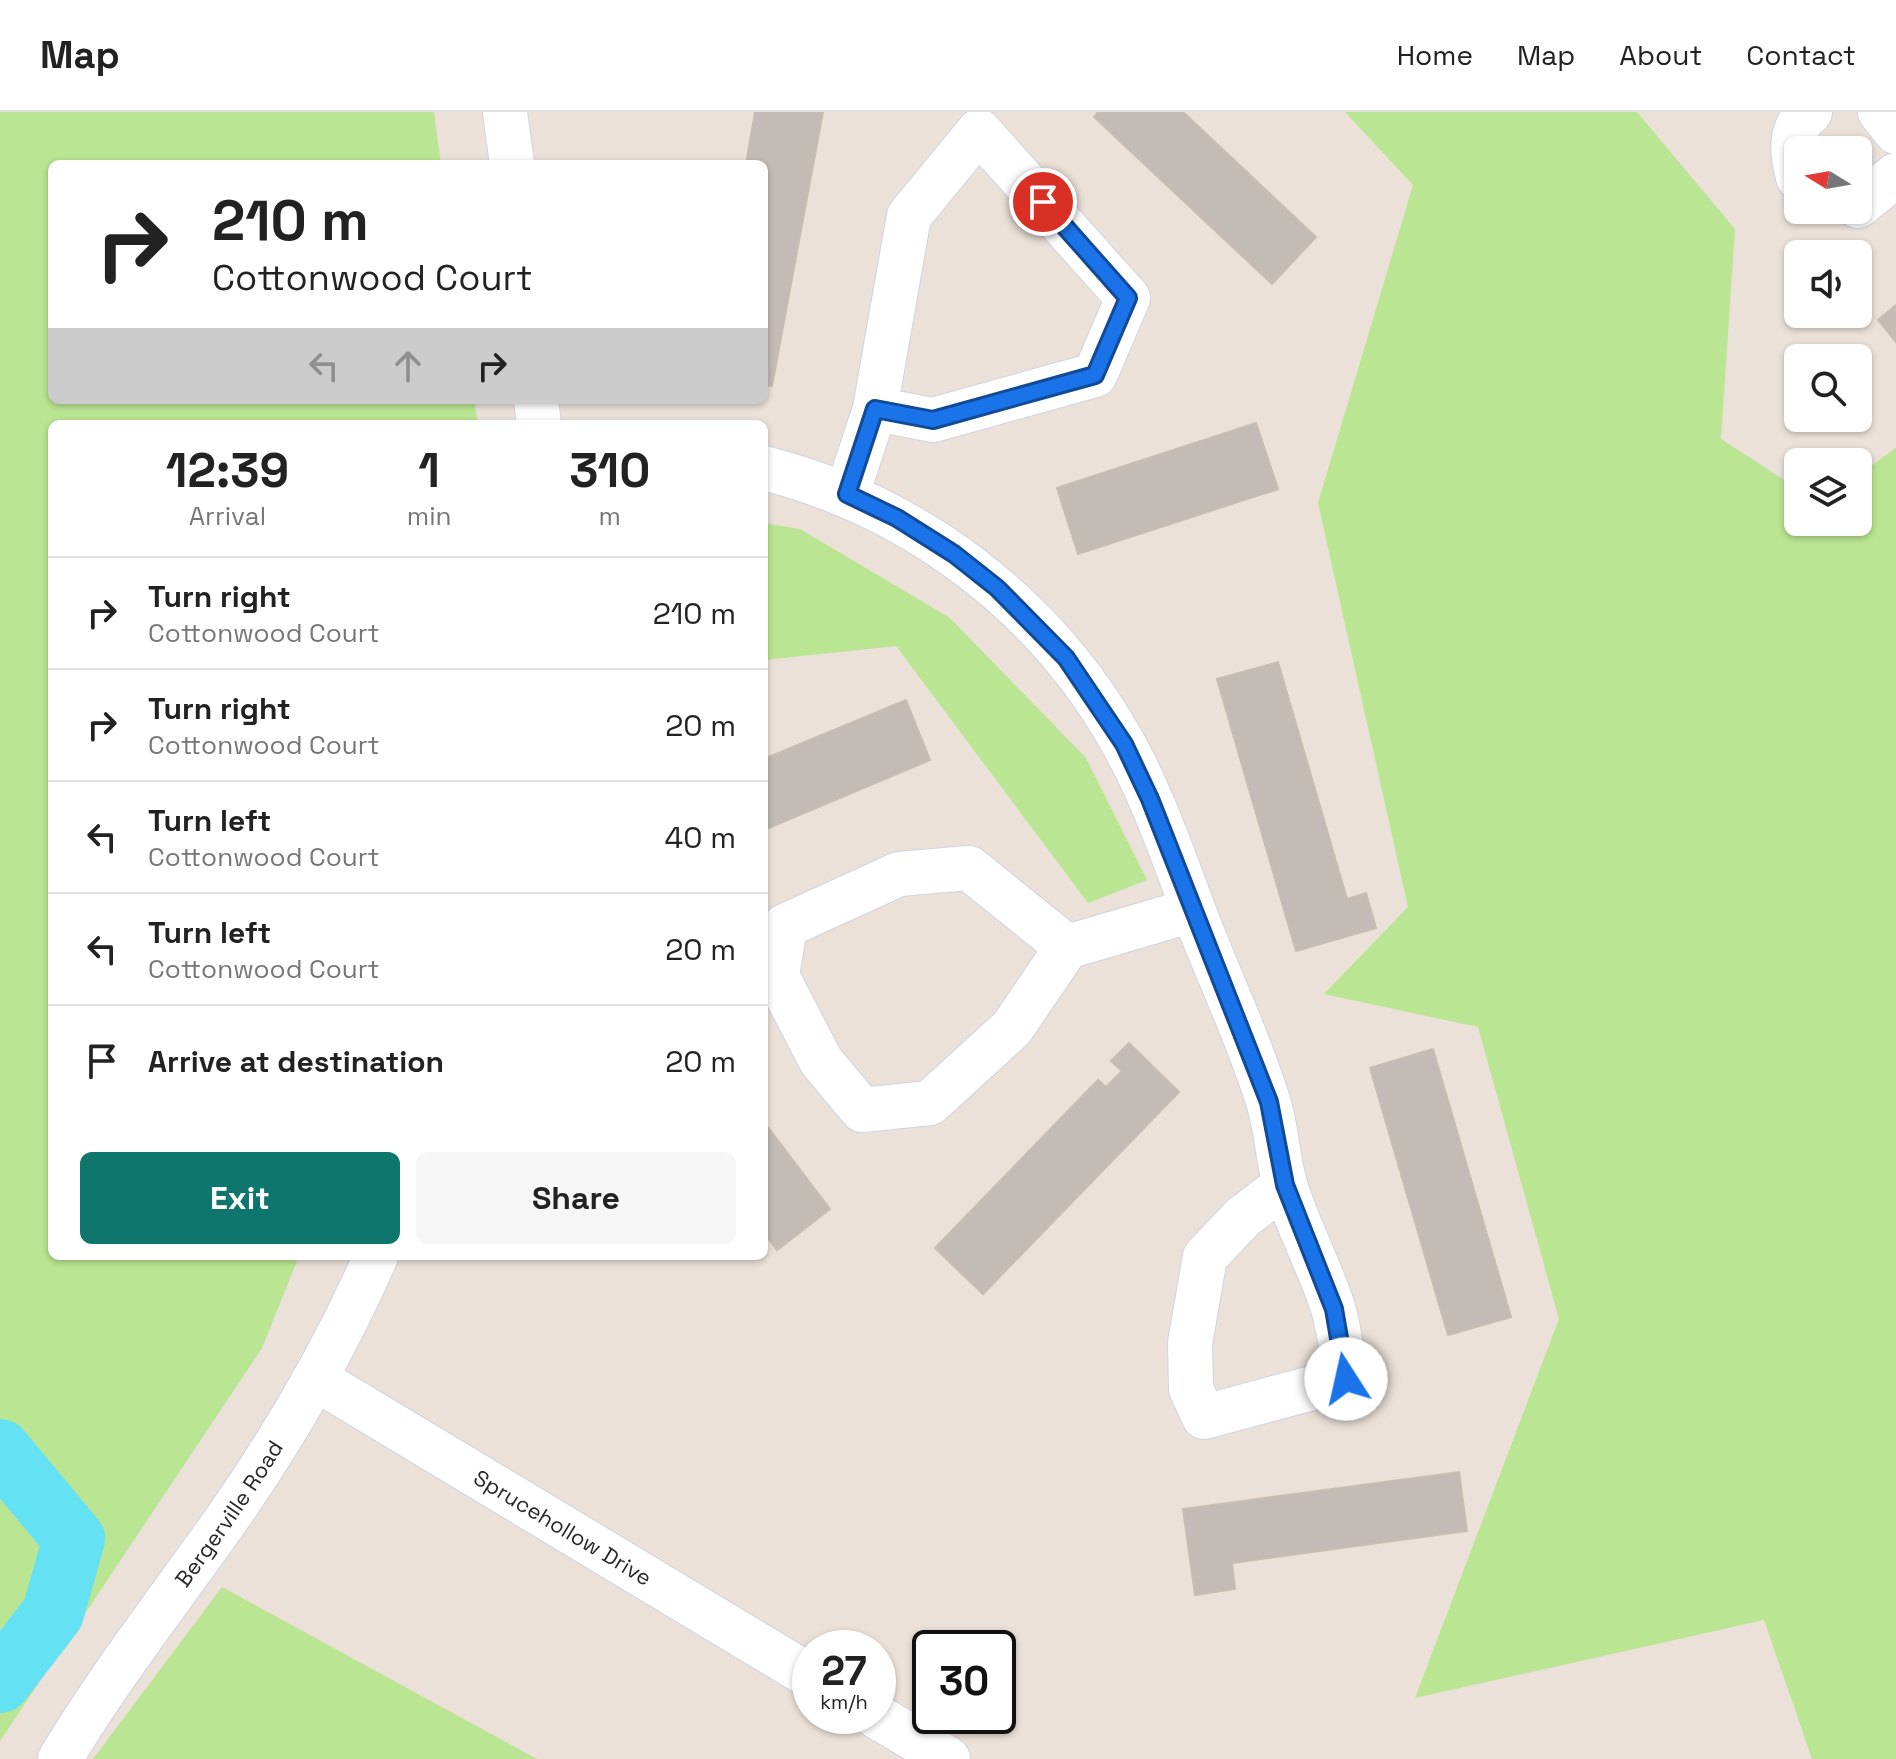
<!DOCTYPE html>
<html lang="en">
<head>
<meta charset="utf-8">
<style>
	body { margin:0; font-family:"Space Grotesk",sans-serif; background:#f6f6f6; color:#222; height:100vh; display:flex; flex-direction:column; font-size:30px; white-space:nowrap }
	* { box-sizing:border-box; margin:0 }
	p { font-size:26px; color:#767676 }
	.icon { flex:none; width:44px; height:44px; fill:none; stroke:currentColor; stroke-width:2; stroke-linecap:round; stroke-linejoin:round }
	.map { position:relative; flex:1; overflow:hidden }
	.drawer { position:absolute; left:48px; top:308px; width:720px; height:840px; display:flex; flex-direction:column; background:#fff; border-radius:12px; box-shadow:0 2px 6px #0004 }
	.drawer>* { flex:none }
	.guide { position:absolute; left:48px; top:48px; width:720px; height:244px; border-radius:12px; box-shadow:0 2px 6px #0004; background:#fff; color:#222; overflow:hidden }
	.needle { width:52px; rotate:281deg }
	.fabs { position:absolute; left:1784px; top:24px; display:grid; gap:16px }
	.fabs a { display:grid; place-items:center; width:88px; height:88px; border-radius:12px; background:#fff; box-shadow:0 2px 6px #0004; font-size:40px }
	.speed { position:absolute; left:792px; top:1518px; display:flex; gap:16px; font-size:40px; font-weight:700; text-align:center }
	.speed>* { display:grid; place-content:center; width:104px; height:104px; border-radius:50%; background:#fff; box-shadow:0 2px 6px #0004; line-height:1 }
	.speed small { font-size:20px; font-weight:400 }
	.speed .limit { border:4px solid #111; border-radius:12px; background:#fff; color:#111 }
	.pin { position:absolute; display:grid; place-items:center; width:68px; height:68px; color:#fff; margin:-34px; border:4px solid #fff; border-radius:50%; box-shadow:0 2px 8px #0007 }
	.me { position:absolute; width:88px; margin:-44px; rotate:350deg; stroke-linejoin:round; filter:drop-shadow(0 0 6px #0008) }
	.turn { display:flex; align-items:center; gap:28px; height:168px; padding:0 32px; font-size:36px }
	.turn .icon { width:104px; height:104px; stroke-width:2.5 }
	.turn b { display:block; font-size:56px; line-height:68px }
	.lanes { display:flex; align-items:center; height:76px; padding:0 32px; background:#0003; justify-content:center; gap:40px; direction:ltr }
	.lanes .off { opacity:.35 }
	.eta { display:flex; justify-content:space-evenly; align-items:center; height:136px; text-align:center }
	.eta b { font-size:48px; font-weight:800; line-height:56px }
	.button { display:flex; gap:16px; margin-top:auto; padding:16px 32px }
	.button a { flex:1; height:92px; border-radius:12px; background:#0f766e; color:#fff; font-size:32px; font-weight:800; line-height:92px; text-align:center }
	.button a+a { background:#f6f6f6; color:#222 }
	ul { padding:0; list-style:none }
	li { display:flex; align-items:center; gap:24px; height:112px; padding:0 32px; border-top:2px solid #e0e0e0 }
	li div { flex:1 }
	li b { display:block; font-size:30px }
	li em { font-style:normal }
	header { display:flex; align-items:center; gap:48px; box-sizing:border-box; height:112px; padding:0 40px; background:#fff; border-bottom:2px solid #e0e0e0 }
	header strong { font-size:38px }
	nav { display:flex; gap:44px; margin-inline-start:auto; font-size:28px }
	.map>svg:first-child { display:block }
</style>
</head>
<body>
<header>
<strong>Map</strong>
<nav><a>Home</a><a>Map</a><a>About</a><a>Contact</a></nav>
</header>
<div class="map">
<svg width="1896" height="1647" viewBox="0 0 1896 1647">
	<rect width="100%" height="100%" fill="#ebe1d9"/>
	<path fill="#bae592" d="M0,0H434L441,52H52V288H474L478,312H52V1144H299L262,1236L0,1629Z
		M1345,0H1637L1735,117L1721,327L1798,377V410H1858V363L1896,336V1647H1812L1764,1508L1415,1586L1559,1207L1478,915L1324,882L1408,795L1318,391L1413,73Z
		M764,411L800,417L950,506L1086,646L1147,768L1088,791L896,534L764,548Z
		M222,1475L537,1647H93Z"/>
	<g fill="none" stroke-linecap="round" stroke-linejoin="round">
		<path stroke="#65e1f4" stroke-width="62" d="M0,1338L74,1427L53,1501L0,1570"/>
	</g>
	<path fill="#c3bbb5" stroke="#c7bdb2" stroke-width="2" d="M755,0H823L772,274L764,273V52H746Z
		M1098,0H1183L1316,125L1272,172L1094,5Z
		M1896,193V230L1878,208Z
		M1256,311L1278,377L1078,442L1057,376Z
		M1278,550L1347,787L1366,781L1376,816L1296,839L1217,567Z
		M906,588L930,648L764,718V647Z
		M1129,931L1179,980L983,1182L935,1136L1098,968L1106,975L1122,959L1111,949Z
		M1433,937L1511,1205L1448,1223L1370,956Z
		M764,1010L830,1097L777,1138L764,1121Z
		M1459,1360L1467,1419L1232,1451L1235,1477L1195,1483L1183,1397Z"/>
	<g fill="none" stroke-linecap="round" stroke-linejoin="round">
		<defs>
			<g id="minor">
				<path d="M505,0L512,52"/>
				<path d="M1880,0L1896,20"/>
				<path d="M1798,65C1792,42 1788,17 1810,0"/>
				<path d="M1858,94L1896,63"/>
				<path d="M536,288L539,312"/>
				<path d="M764,356C915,394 1047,494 1123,631C1155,688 1176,753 1200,815C1222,872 1250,930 1268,989C1277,1016 1277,1045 1285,1072C1297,1114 1320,1154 1333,1196C1340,1218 1342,1244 1346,1267L1204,1305L1191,1277L1190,1231L1205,1145L1243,1105L1285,1073"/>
				<path d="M847,382L875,297L909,104L979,19L1128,186L1095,263L933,308L875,297"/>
				<path d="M1067,835L969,756L899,762L785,814L777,864L821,949L862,998L930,991L1012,916L1067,835L1193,798"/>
				<path id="s1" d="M316,1267L810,1564"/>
				<path d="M876,1604L948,1647"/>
				<path id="s2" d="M60,1647C110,1564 170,1487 226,1408C284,1325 336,1236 376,1144"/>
			</g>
		</defs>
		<use href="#minor" stroke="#ced4e2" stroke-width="46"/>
		<use href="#minor" stroke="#fff" stroke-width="44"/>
	</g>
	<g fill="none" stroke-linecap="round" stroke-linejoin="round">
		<defs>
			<path id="route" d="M1043,90L1128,186L1095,263L933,308L875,297L847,382L897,406L954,442L997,476L1066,546L1124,632L1150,687L1269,990L1285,1073L1334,1197L1346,1267"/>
		</defs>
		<use href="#route" stroke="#114b97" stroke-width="20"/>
		<use href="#route" stroke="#1a73e8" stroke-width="14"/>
	</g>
	<g text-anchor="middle" stroke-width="8" stroke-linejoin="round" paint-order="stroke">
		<g font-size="22" fill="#282828" stroke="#fff">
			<text dy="8" stroke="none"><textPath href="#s2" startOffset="298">Bergerville Road</textPath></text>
			<text dy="8" stroke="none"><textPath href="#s1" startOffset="288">Sprucehollow Drive</textPath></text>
		</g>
	</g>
</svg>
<div class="fabs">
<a><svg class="needle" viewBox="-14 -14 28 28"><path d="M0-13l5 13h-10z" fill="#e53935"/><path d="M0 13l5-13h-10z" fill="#767676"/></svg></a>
<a><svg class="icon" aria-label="sound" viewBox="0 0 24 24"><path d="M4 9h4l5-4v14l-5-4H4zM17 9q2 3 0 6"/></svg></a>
<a><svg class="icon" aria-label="search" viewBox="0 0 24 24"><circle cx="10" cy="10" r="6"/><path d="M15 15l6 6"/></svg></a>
<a><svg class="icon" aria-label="layers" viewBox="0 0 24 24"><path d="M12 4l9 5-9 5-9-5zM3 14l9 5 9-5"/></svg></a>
</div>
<div class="speed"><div>27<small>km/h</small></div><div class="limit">30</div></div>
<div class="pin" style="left:1043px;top:90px;background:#d93025"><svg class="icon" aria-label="arrive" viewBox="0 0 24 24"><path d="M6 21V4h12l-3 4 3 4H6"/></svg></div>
<svg class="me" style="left:1346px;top:1267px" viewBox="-20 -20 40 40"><circle r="19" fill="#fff"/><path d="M0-13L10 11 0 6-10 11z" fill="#1a73e8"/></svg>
<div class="guide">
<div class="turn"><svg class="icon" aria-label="right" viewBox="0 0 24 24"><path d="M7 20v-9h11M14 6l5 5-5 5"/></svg><div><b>210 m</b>Cottonwood Court</div></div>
<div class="lanes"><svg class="icon off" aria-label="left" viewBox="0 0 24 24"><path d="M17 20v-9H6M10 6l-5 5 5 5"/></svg><svg class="icon off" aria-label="ahead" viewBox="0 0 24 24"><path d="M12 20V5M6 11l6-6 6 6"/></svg><svg class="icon" aria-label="right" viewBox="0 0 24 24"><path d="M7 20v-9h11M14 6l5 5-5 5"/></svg></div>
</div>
<section class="drawer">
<div class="eta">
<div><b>12:39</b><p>Arrival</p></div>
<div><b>1</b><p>min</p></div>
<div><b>310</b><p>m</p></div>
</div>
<ul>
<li><svg class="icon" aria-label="right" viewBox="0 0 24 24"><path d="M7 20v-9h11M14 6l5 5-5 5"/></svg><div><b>Turn right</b><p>Cottonwood Court</p></div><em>210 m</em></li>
<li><svg class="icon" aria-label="right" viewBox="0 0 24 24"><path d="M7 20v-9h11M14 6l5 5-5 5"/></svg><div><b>Turn right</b><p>Cottonwood Court</p></div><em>20 m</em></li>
<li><svg class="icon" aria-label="left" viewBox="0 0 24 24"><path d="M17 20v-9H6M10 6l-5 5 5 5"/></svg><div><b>Turn left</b><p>Cottonwood Court</p></div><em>40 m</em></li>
<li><svg class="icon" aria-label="left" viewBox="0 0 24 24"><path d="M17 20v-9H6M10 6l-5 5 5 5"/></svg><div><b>Turn left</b><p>Cottonwood Court</p></div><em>20 m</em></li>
<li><svg class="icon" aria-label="arrive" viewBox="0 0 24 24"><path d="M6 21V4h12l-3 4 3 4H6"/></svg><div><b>Arrive at destination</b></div><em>20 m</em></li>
</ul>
<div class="button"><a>Exit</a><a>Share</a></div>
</section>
</div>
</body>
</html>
